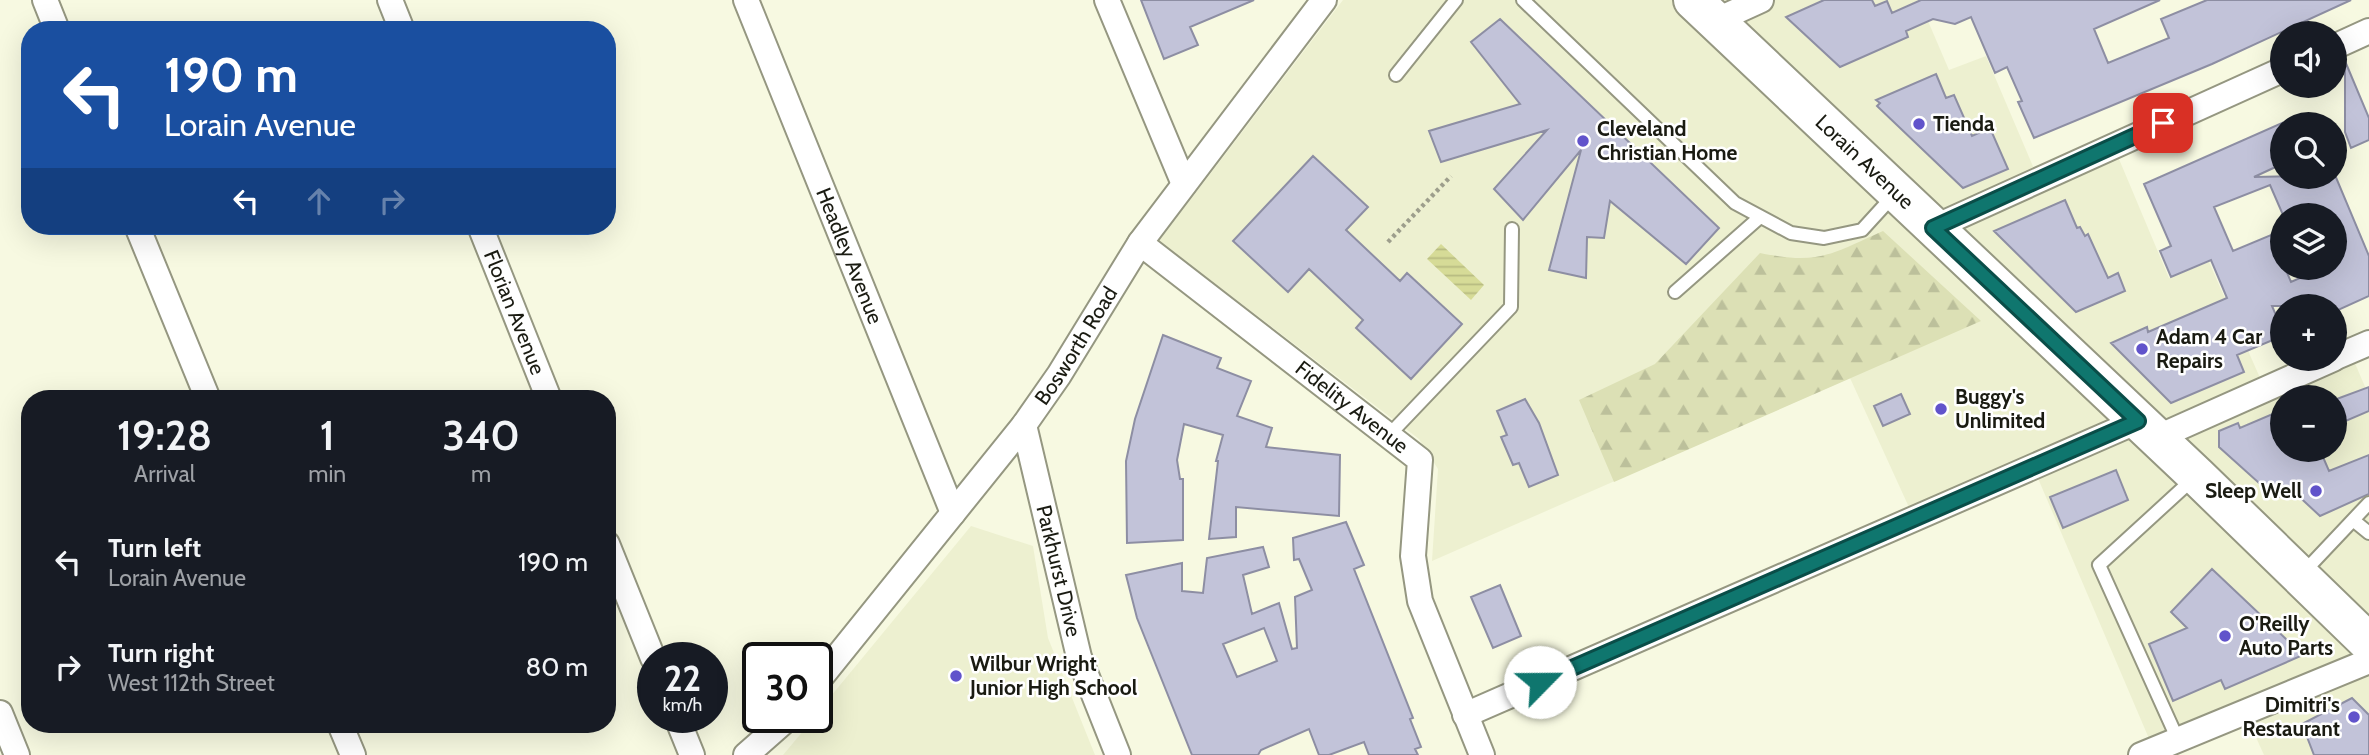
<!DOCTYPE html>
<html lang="en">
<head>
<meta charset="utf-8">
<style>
	body { margin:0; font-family:Cabin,sans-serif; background:#242831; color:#f1f3f6; height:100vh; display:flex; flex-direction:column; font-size:26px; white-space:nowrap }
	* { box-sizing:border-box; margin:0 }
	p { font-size:23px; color:#9ea1a6 }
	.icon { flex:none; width:38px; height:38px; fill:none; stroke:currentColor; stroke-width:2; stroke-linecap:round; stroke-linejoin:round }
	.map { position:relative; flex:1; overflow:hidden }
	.side { position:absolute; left:21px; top:390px; width:595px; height:343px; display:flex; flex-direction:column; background:#171b24; border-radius:28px; box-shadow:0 7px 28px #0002 }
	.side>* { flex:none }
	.guide { position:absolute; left:21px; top:21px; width:595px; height:214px; border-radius:28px; box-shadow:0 7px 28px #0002; background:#1a4fa0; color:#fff; overflow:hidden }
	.fabs { position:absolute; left:2270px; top:21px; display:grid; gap:14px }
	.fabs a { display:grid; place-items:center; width:77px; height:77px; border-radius:50%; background:#171b24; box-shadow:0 7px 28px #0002; font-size:35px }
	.speed { position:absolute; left:637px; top:642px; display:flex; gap:14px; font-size:35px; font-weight:700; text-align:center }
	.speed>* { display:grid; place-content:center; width:91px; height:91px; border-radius:50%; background:#171b24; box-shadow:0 7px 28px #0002; line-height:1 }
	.speed small { font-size:18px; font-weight:400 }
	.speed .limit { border:4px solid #111; border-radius:10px; background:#fff; color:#111 }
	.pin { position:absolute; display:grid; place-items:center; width:60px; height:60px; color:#fff; margin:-30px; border-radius:14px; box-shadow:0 4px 10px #0006 }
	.me { position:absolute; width:77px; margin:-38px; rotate:67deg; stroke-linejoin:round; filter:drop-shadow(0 0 5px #0008) }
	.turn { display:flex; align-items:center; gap:24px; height:147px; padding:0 28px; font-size:32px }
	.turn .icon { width:91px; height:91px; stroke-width:2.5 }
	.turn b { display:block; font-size:49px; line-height:60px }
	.lanes { display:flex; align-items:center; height:66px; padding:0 28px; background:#0003; justify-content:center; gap:35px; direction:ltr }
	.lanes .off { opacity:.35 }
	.eta { display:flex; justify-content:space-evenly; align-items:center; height:119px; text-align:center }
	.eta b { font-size:42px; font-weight:600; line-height:49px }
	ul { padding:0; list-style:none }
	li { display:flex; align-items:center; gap:21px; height:105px; padding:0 28px }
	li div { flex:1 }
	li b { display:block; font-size:26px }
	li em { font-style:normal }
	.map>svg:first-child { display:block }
</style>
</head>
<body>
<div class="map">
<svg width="2369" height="755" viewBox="0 0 2369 755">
	<defs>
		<pattern id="forest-firs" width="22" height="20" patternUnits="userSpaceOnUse" patternTransform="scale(1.75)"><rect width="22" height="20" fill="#dce0b5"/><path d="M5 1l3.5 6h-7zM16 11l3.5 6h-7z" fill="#bcc09b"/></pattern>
		<pattern id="water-rules" width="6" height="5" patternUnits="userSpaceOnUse" patternTransform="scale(1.75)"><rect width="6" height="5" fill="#d6db97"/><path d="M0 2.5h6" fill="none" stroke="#b7bb81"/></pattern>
	</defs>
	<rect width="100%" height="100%" fill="#f7f9e1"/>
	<path fill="#edf0d0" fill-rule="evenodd" d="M1343,0H1919L1949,70L1986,56L2035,171L2111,140L2169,278L2209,262L2268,396L2354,361L2369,396V755H2264L2249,722L2156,755L2037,476L1918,527L1850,378L1432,561L1438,469L1419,439L1159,241ZM2282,397H2334V450H2282Z
		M971,526L1033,546L1048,638L1095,755H783L814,718H817V713Z"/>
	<path fill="url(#forest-firs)" d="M1883,231L1981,321L1614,482L1579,400L1655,364L1760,253C1819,265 1832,254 1883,231Z"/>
	<path fill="url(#water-rules)" d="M1441,244L1484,285L1471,300L1427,259Z"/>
	<path fill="#c2c3d9" stroke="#8d8ea3" stroke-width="2" fill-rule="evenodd" d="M1141,0H1254L1190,27L1198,45L1164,59Z
		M1824,0H1872L1875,6L1887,1L1892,13L1921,0H2160L2094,29L2108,63L2169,38L2161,19L2207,0H2351L2212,64L2034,138L2018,102L2022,101L2007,67L1995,73L1971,17L1955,24L1933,19L1906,31L1908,37L1840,67L1786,17Z
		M1500,19L1719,228L1686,264L1610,201L1604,238L1587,237L1586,278L1549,270L1581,150L1523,220L1494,189L1547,130L1441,162L1429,131L1520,104L1471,42Z
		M2345,61L2369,118V140L2351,148L2345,132Z
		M1936,74L1946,98L1954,95L1972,136L1990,128L2008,169L1963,188L1877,106L1880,103L1876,100Z
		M2282,123V164L2254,177L2335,175L2369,256V296L2336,311L2334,306H2272L2281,327L2276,329L2280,337L2237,355L2244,372L2171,403L2111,343L2147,327L2148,332L2227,298L2211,260L2171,277L2160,251L2171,246L2144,184ZM2270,185L2283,215H2334V268H2323L2291,282L2285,268H2282L2271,235L2233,251L2214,207Z
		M1313,156L1368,207L1346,230L1400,281L1407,273L1462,324L1411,379L1356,328L1363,320L1309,269L1288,292L1233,241Z
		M2065,200L2077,228L2080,227L2085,236L2088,234L2108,278L2118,273L2125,291L2076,312L1994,231Z
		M1163,335L1221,358L1217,368L1251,381L1237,416L1272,428L1266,447L1340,455L1339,516L1236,507V537L1209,539L1218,461H1216L1223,435L1184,424L1177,460L1180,479H1183V540L1127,543L1126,461L1135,419Z
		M2369,387V411L2334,426V400Z
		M1901,394L1910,414L1883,426L1874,406Z
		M1525,399L1539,423L1558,475L1529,487L1519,463L1513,465L1501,437L1507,435L1497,411Z
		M2282,410V450H2320L2329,471L2369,455V494L2320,516L2293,491L2279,497L2269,492L2219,447V431L2238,423L2240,428Z
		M2116,470L2128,500L2063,528L2050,497Z
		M1346,522L1364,565L1354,569L1413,718L1410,719L1421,747L1415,749L1418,755H1369L1364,742L1329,755H1319L1309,729L1261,750L1258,755H1192L1137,618L1126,575L1182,563V591L1203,593L1207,558L1263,547L1269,567L1243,575L1252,614L1279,603L1292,649L1297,648L1295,597L1312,590L1299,559L1294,560L1293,538ZM1264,628L1277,661L1237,677L1223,644Z
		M2212,569L2303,655L2225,689L2221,680L2173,701L2149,644L2187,628L2171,612Z
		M1500,585L1521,636L1493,648L1471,597Z
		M2352,698L2369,715V755H2314L2302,724Z"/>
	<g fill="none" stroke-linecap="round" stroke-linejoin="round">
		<defs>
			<path id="lane" d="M1523,0L1735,203L1791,233L1824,238L1862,230L1893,196
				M1396,75L1456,0
				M1675,292L1760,217
				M1389,435L1511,307L1512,229
				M2353,520L2369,533
				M2302,574L2369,503
				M2178,740L2099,565L2194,478"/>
			<g id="street">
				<path d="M45,0L57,30"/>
				<path d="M390,0L402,30"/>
				<path id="s1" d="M746,0L953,513"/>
				<path d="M1107,0L1184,184"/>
				<path d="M1715,21L1761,0"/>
				<path d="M2334,47L2369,31"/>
				<path d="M137,226L208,399"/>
				<path id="s2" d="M480,226L549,399"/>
				<path d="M1933,228L2282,70"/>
				<path id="s3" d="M1140,243L1420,460L1413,556L1420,601L1482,755"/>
				<path d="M2334,358L2369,343"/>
				<path id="s4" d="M1024,425L1079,657L1118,755"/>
				<path d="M2156,438L2333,359"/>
				<path d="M607,544L653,658"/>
				<path id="s5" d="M817,682L1024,425L1059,375L1140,243L1324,0"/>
				<path d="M0,713L17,755"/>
				<path d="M1465,715L2138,421"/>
				<path d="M677,718L692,755"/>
				<path d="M340,724L353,755"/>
				<path d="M746,755L788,718"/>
				<path d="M2141,755L2369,661"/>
			</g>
			<g id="primary">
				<path id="s6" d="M1693,0L2197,476L2369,643"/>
			</g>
		</defs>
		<use href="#lane" stroke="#959781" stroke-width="16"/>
		<use href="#street" stroke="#959781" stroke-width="28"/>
		<use href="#primary" stroke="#959781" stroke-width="42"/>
		<path stroke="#9d9e8c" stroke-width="4.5" stroke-dasharray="3.5 3.5" stroke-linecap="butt" d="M1388,242L1451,176"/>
		<use href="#lane" stroke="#fff" stroke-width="12"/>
		<use href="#street" stroke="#fff" stroke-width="24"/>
		<use href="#primary" stroke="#fff" stroke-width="38"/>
	</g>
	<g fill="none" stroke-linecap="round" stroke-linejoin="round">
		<defs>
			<path id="route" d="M1540,682L2138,421L1933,228L2163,123"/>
		</defs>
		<use href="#route" stroke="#0a4d48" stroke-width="18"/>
		<use href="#route" stroke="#0f766e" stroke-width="12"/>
	</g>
	<g fill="#6153cb" stroke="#fff" stroke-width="2.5">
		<circle cx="1919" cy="124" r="7"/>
		<circle cx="1583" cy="141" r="7"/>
		<circle cx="2142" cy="349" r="7"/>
		<circle cx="1941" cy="409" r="7"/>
		<circle cx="2316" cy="491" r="7"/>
		<circle cx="2225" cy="636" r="7"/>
		<circle cx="956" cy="676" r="7"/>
		<circle cx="2354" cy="717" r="7"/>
	</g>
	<g text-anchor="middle" stroke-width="5" stroke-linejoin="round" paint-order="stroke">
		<g font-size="21" font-weight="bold" fill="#1a1b12" stroke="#fff" text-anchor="start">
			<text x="1933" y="131">Tienda</text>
			<text x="1597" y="136">Cleveland<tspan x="1597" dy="24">Christian Home</tspan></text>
			<text x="2156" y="344">Adam 4 Car<tspan x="2156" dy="24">Repairs</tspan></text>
			<text x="1955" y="404">Buggy's<tspan x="1955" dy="24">Unlimited</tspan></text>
			<text x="2302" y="498" text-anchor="end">Sleep Well</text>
			<text x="2239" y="631">O'Reilly<tspan x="2239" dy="24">Auto Parts</tspan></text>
			<text x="970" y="671">Wilbur Wright<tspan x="970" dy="24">Junior High School</tspan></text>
			<text x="2340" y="712" text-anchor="end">Dimitri's<tspan x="2340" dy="24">Restaurant</tspan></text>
		</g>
		<g font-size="21" fill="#1a1b12" stroke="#fff">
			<text dy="7" stroke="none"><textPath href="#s6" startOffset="236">Lorain Avenue</textPath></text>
			<text dy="7" stroke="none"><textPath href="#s1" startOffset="276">Headley Avenue</textPath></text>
			<text dy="7" stroke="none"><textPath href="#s2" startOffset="93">Florian Avenue</textPath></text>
			<text dy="7" stroke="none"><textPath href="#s5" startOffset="425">Bosworth Road</textPath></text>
			<text dy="7" stroke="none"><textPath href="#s3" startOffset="268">Fidelity Avenue</textPath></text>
			<text dy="7" stroke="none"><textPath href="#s4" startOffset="150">Parkhurst Drive</textPath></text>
		</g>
	</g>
</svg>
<div class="fabs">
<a><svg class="icon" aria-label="sound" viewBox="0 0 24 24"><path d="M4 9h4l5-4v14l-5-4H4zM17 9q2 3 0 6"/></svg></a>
<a><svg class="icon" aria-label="search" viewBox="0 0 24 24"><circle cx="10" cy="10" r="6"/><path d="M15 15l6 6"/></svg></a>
<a><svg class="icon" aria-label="layers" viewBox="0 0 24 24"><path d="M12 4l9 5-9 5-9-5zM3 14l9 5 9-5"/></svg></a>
<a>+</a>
<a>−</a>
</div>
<div class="speed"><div>22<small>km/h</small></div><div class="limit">30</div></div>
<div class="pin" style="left:2163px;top:123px;background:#d93025"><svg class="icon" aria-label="arrive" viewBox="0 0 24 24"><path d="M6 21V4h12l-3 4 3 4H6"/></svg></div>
<svg class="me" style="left:1540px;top:682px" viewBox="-20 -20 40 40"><circle r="19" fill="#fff"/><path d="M0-13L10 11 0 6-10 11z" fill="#0f766e"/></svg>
<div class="guide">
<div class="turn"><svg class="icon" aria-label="left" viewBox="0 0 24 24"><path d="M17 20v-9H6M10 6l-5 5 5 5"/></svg><div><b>190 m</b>Lorain Avenue</div></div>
<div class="lanes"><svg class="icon" aria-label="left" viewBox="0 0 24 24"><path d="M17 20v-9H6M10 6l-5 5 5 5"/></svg><svg class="icon off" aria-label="ahead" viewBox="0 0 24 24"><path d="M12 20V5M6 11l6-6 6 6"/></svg><svg class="icon off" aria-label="right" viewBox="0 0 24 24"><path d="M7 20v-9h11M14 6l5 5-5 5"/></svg></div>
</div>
<section class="side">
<div class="eta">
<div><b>19:28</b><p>Arrival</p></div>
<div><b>1</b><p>min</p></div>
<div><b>340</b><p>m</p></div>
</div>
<ul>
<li><svg class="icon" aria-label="left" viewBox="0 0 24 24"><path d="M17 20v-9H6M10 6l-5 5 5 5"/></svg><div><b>Turn left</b><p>Lorain Avenue</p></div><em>190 m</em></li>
<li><svg class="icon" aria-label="right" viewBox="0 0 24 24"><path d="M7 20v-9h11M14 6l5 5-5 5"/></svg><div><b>Turn right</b><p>West 112th Street</p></div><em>80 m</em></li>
</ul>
</section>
</div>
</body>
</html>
